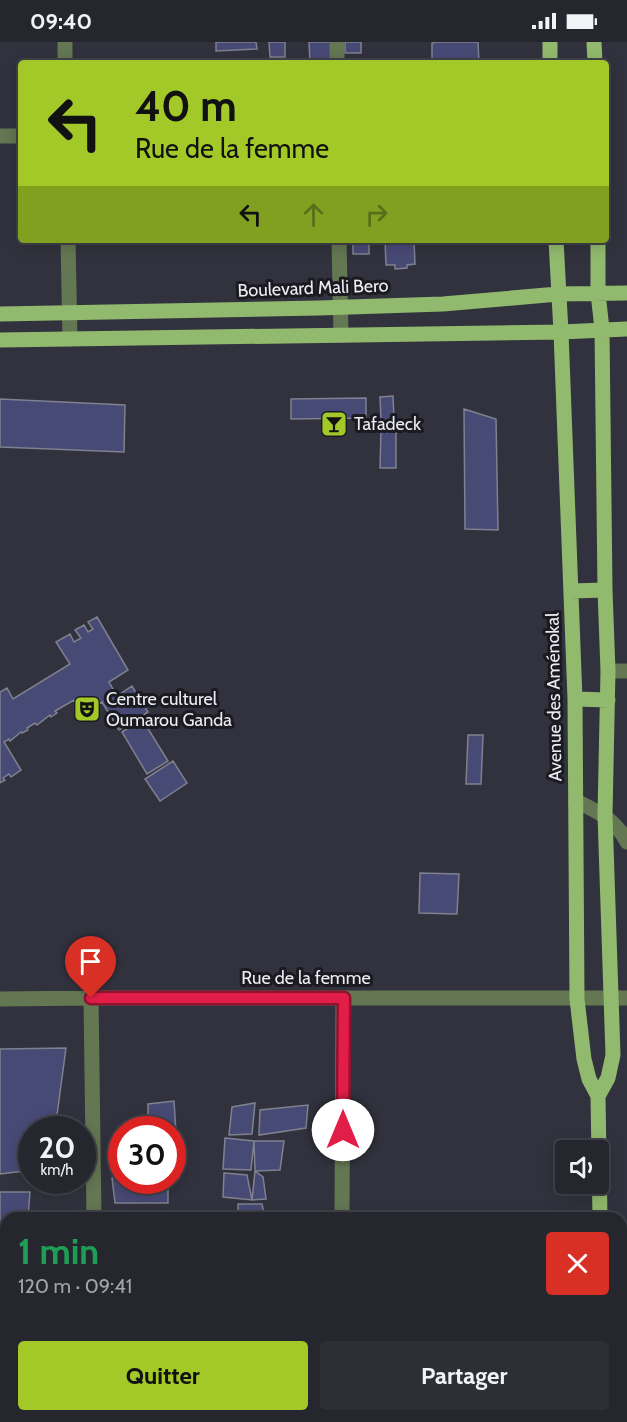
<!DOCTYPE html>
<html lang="fr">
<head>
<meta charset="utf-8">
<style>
	body { margin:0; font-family:Cabin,sans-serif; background:#2d2e36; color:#f1f3f6; height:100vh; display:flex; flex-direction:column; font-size:22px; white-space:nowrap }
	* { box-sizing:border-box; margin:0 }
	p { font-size:20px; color:#a3a5aa }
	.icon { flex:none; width:33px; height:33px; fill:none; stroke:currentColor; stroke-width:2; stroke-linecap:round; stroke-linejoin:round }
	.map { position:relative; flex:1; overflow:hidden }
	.side { position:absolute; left:0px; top:1170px; width:627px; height:210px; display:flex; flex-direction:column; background:#25262e; border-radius:18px 18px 0 0; box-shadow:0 3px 15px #0003,0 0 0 2px #42434a }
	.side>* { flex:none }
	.hud { position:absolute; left:18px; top:18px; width:591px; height:183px; border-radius:6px; box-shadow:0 3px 15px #0003,0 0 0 2px #42434a; background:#a2c928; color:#111; overflow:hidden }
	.fabs { position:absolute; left:555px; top:1098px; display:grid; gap:12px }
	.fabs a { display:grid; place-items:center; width:54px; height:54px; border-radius:6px; background:#25262e; box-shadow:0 3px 15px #0003,0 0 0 2px #42434a; font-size:30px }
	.speed { position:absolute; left:18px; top:1074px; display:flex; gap:12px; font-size:30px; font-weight:700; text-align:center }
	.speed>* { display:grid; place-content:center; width:78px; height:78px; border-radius:50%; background:#25262e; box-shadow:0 3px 15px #0003,0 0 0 2px #42434a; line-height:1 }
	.speed small { font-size:15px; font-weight:400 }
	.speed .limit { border:9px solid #d22; background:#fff; color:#111 }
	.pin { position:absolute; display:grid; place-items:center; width:51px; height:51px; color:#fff; margin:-62px -26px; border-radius:50% 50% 50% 0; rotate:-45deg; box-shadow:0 0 6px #0007 }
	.pin .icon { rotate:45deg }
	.me { position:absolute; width:66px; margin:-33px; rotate:0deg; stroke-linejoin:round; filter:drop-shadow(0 0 4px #0008) }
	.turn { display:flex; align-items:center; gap:21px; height:126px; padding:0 18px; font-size:27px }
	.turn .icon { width:78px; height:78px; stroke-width:2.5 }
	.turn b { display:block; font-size:42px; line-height:51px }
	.lanes { display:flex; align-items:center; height:57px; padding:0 18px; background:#0003; justify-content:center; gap:30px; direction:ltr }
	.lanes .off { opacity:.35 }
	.round { display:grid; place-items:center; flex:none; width:63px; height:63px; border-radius:6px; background:#2d2e36 }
	.overview { display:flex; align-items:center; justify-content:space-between; height:102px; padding:0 18px }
	h1 { font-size:36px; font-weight:700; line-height:45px; color:#1e9e55 }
	.primary-button { display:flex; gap:12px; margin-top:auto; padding:12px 18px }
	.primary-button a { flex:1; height:69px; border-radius:6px; background:#a2c928; color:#111; font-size:24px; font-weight:700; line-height:69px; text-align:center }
	.primary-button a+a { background:#2d2e36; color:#f1f3f6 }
	.status { display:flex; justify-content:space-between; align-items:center; height:42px; padding:0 30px; background:#25262e; direction:ltr }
	.status svg { height:16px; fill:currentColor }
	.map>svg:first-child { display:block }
</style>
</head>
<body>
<div class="status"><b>09:40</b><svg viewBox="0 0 49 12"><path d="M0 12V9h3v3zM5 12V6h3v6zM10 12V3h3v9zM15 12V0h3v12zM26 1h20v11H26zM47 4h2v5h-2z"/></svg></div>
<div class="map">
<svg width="627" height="1380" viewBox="0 0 627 1380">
	<rect width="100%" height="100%" fill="#31323d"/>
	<path fill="#484a76" stroke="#7f818e" stroke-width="1.5" d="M216,0H256L257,7L216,9Z
		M269,0H285V15H270Z
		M309,0H333L334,21H310Z
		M345,0H361V11H345Z
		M437,0H478L479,21H432V1Z
		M211,17V21H181V18Z
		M215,18H229V21H215Z
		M268,18V21H253V19Z
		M414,19V21H378V20Z
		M353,198H369V212H353Z
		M385,198H414L415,222L407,223V226L395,227V223H386Z
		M393,354L394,377L381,378L380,355Z
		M366,356V376L291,377V357Z
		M0,357L125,363L124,410L0,405Z
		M464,367L496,377L498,488L465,487Z
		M381,388H396V426H380Z
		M97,575L128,628L109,640L117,654L132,644L148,670L119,688L102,660L82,672L74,658L55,669L57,671L51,675L50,673L37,683L35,681L27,686L28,688L22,691L21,690L10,699L9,697L4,700L21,728L11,735L9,732L3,736L5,738L0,741V650L7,646L13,657L70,622L56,600L70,592L74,600L81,596L75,588L84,583L88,590L93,587L88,580Z
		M142,677L168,719L147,732L122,690Z
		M468,693H483L481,742H466Z
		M173,719L187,741L160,759L145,737Z
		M420,831L459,832L457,872L419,871Z
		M66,1006L55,1088H32V1128L0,1132V1007Z
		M174,1059L176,1090H172V1088H148V1062Z
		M255,1061L252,1092L229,1093L232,1065Z
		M308,1063L306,1086L259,1093L260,1068Z
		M225,1096L254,1099L251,1128L223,1127Z
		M254,1099H284L280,1128L255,1129Z
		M255,1129L263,1135L266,1157L252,1158Z
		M224,1131L247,1133L252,1158L223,1155Z
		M112,1136H122V1138H168V1161H115Z
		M0,1150H30L28,1176H6V1183L0,1184Z
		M238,1162H262L265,1176H238Z
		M6,1263V1287H0V1264Z
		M0,1296L6,1302V1320L0,1314Z
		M6,1343V1362L2,1366L0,1365V1349Z
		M182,1374H214L213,1378L182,1377Z
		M219,1374H247V1380H219Z
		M292,1374H321L322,1380H293Z
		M402,1374H452L459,1380H408Z"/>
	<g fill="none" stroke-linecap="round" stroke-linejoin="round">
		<path stroke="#637753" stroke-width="15" d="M65,0V21
			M337,0V21
			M0,94H21
			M68,198L70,297
			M339,198L341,293
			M608,629H627
			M576,759C597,769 615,777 627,800
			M91,956L94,1176
			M0,957L91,956H627
			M342,1176L343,956
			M621,1323H627
			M73,1380L79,1374"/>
		<path stroke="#92ba6e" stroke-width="15" d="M550,0V21
			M594,0L595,21
			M556,198L561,290L575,657L577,957L584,1017L589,1037L598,1054
			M598,198V251L602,287L605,548L608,629L605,773L613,1013L608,1036L598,1054L600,1176
			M0,272L319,266L443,262L558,252L627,251
			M0,298L561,290L627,287
			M571,549L605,548
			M575,657L608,658
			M603,1374V1380"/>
	</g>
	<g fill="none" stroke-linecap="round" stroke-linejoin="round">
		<defs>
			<path id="route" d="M91,956H344L343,1088"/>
		</defs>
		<use href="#route" stroke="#92132f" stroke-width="15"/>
		<use href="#route" stroke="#e11d48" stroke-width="10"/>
	</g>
	<defs>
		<symbol id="bar-square" viewBox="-11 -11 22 22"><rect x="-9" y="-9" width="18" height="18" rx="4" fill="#a2c928" stroke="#1a1a20"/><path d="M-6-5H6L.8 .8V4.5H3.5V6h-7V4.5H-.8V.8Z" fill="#111"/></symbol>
		<symbol id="theatre-square" viewBox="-11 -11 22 22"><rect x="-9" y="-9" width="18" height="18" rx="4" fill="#a2c928" stroke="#1a1a20"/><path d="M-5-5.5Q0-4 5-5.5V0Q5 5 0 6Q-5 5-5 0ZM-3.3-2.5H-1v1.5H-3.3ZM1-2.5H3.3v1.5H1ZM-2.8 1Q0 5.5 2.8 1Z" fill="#111"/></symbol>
	</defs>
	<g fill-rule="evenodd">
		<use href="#bar-square" x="319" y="367" width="30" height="30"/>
		<use href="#theatre-square" x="72" y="652" width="30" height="30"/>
	</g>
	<g text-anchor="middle" stroke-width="6" stroke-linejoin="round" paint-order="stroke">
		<g font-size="18" fill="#ebecf4" stroke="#1a1a20">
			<text transform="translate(313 246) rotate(-2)" y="6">Boulevard Mali Bero</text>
			<text transform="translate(554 655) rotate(-91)" y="6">Avenue des Aménokal</text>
			<text x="306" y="942">Rue de la femme</text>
		</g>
		<g font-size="18" fill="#ebecf4" stroke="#1a1a20" text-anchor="start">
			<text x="354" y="388">Tafadeck</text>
			<text x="106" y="663">Centre culturel<tspan x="106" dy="21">Oumarou Ganda</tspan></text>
		</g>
	</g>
</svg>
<div class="fabs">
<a><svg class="icon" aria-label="sound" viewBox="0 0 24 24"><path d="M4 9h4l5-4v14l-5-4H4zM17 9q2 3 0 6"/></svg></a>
</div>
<div class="speed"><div>20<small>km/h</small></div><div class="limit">30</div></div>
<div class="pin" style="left:91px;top:956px;background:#d93025"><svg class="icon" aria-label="arrive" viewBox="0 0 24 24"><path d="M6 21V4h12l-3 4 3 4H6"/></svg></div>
<svg class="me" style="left:343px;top:1088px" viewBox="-20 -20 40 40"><circle r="19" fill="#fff"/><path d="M0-13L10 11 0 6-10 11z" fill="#e11d48"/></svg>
<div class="hud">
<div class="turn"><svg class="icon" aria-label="left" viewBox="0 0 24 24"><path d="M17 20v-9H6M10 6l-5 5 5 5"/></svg><div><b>40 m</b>Rue de la femme</div></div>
<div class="lanes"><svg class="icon" aria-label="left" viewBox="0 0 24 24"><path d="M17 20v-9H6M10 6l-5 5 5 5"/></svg><svg class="icon off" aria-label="ahead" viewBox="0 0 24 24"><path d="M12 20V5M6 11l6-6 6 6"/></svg><svg class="icon off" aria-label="right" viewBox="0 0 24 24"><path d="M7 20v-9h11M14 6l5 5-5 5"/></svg></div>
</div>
<section class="side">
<div class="overview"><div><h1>1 min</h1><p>120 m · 09:41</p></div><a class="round" style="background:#d93025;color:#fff"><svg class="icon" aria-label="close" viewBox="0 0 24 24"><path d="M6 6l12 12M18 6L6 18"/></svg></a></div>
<div class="primary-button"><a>Quitter</a><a>Partager</a></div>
</section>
</div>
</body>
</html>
